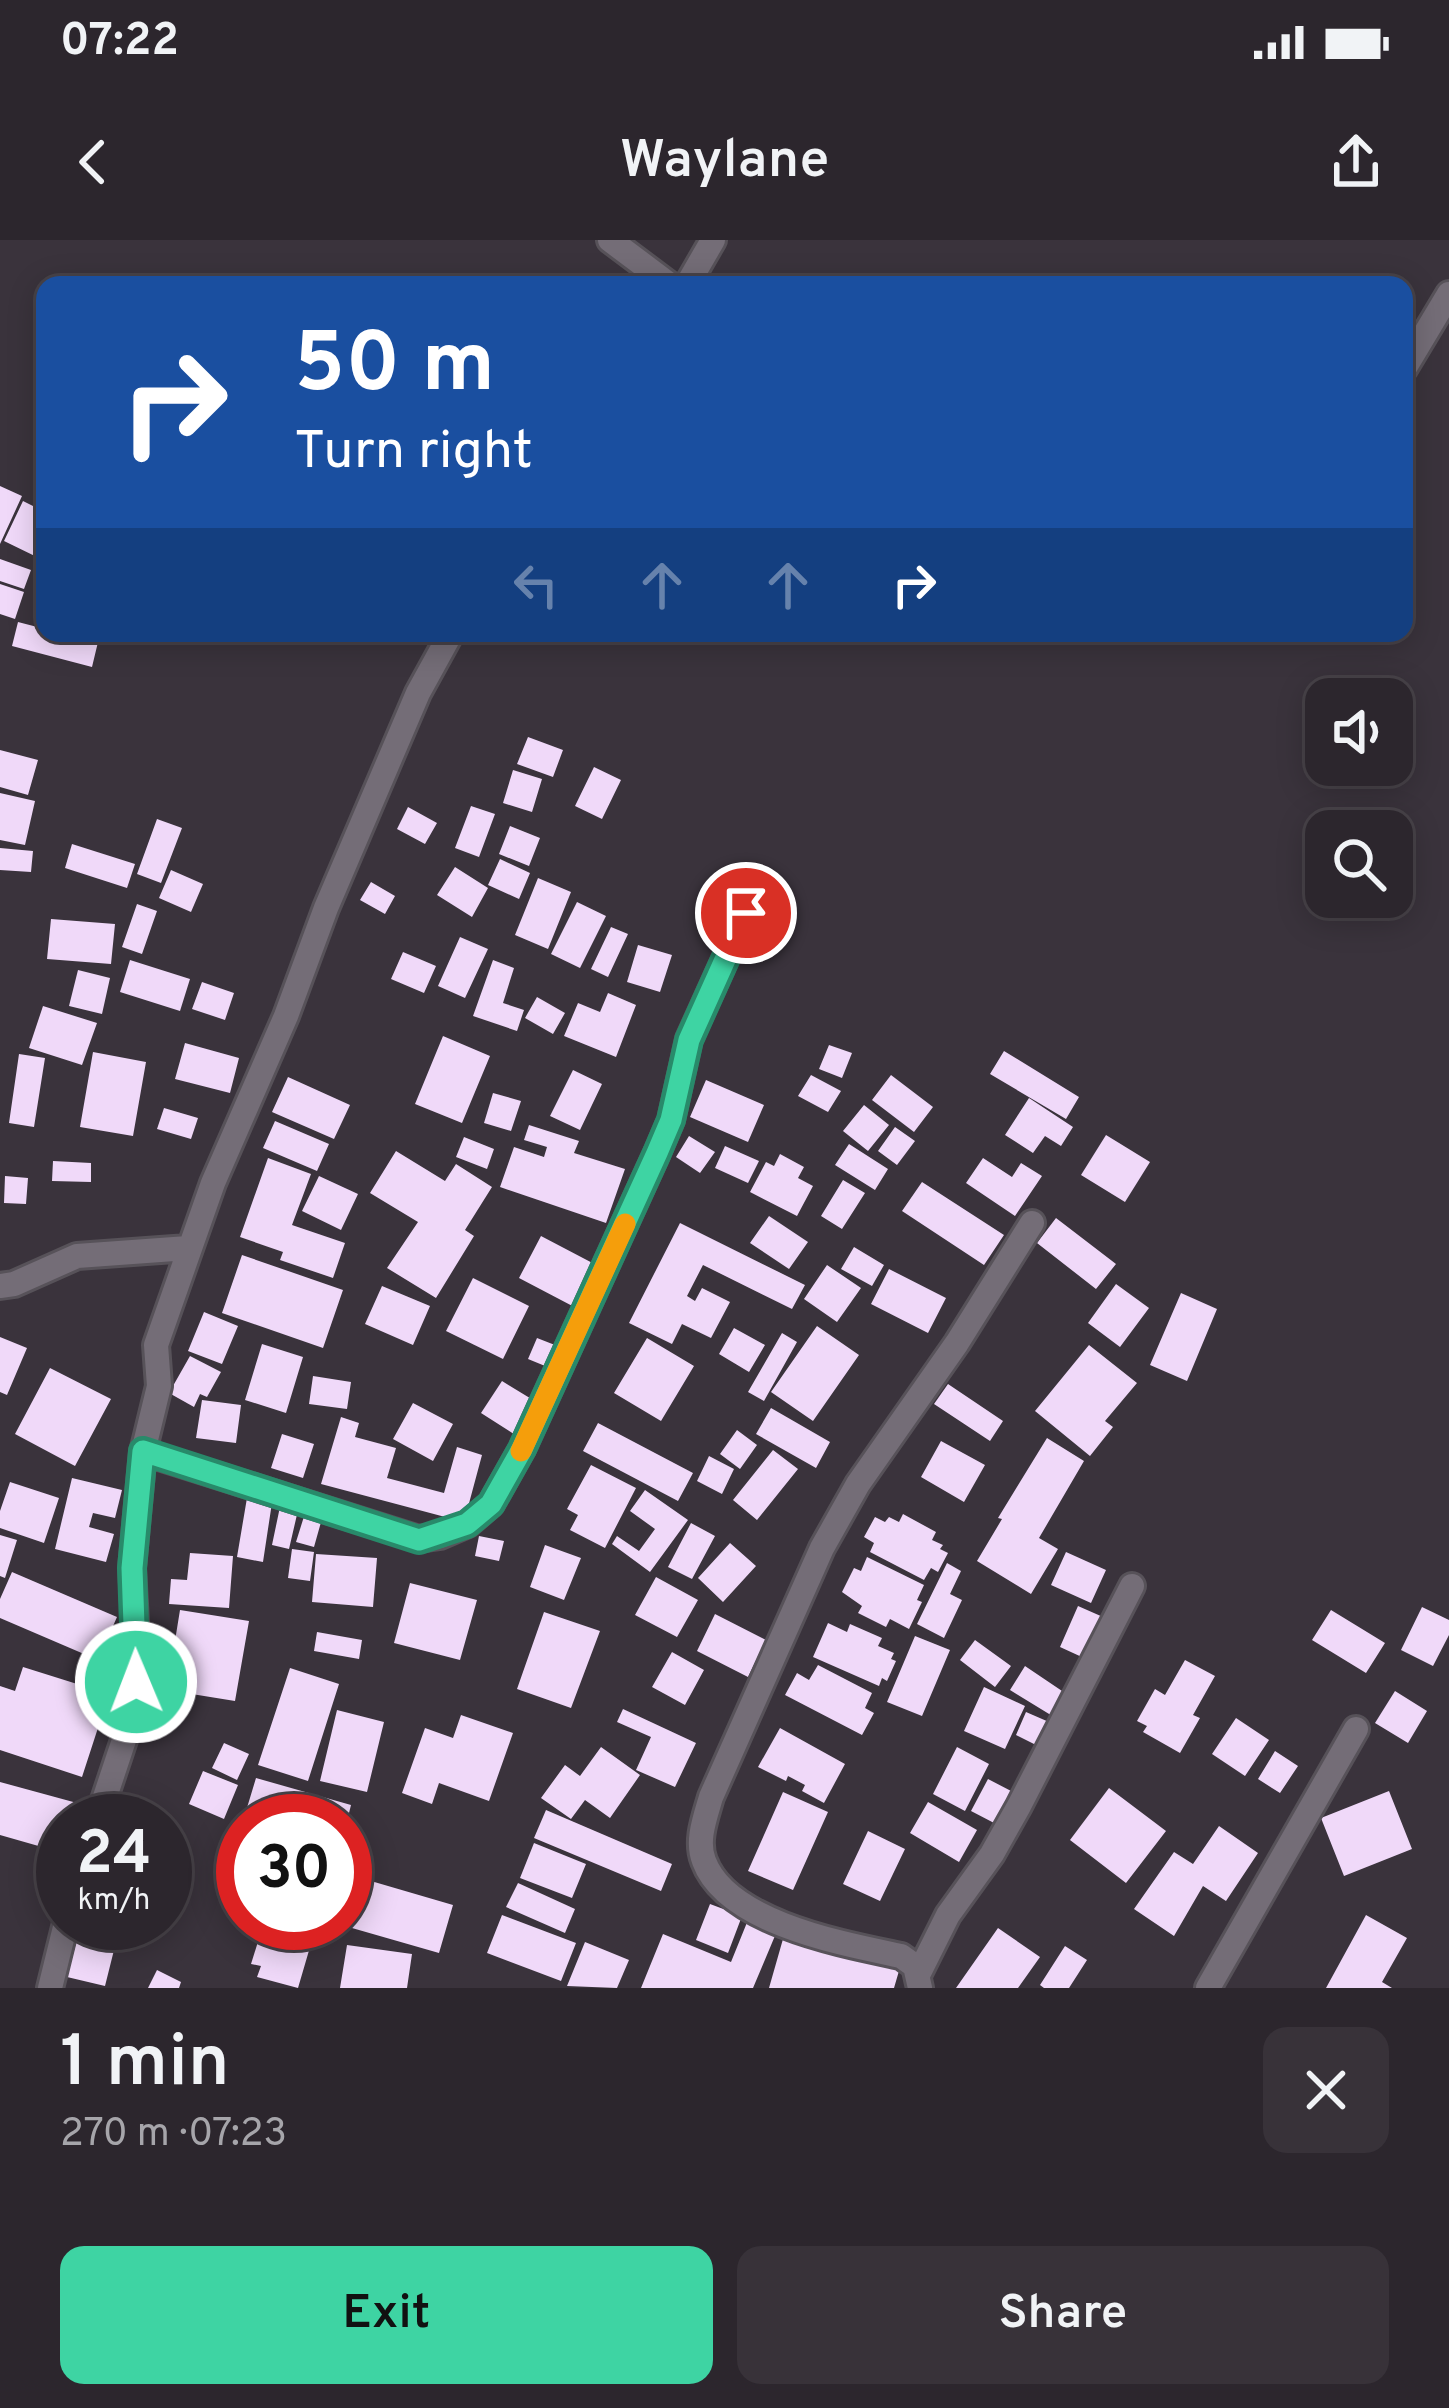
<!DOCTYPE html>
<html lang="en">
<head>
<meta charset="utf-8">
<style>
	body { margin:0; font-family:Overpass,sans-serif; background:#383239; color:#f1f3f6; height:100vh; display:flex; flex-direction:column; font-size:45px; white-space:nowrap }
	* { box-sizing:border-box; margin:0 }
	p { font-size:39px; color:#a6a5aa }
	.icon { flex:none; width:66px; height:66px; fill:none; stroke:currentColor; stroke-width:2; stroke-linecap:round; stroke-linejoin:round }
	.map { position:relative; height:1748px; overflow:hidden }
	.drawer { display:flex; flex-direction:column; background:#2c262d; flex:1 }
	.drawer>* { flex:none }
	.hud { position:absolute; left:36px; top:36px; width:1377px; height:366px; border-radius:24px; box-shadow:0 6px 30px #0003,0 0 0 3px #484349; background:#1a4fa0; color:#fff; overflow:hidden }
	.fabs { position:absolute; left:1305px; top:438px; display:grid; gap:24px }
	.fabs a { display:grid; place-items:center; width:108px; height:108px; border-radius:24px; background:#2c262d; box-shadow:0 6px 30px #0003,0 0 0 3px #484349; font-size:60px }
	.speed { position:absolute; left:36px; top:1554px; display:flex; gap:24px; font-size:60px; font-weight:700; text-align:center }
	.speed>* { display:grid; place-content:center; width:156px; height:156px; border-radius:50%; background:#2c262d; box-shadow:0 6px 30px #0003,0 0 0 3px #484349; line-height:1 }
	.speed small { font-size:30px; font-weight:400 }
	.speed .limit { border:18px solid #d22; background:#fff; color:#111 }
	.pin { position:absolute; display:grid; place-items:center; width:102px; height:102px; color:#fff; margin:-51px; border:6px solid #fff; border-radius:50%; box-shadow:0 3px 12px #0007 }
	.me { position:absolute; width:132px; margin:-66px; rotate:359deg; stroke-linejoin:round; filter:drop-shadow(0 0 9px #0008) }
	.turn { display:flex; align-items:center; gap:42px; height:252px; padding:0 60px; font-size:54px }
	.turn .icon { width:156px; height:156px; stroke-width:2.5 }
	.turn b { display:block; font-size:84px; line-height:102px }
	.lanes { display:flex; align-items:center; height:114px; padding:0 60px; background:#0003; justify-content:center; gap:60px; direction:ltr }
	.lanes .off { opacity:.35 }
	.round { display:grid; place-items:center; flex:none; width:126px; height:126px; border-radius:24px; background:#383239 }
	.overview { display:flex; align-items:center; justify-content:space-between; height:204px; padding:0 60px }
	h1 { font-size:72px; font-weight:600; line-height:90px }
	.primary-button { display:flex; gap:24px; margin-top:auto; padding:24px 60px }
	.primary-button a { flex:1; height:138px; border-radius:24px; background:#3ed4a3; color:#111; font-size:48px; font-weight:600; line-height:138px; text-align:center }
	.primary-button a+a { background:#383239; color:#f1f3f6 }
	.status { display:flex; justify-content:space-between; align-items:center; height:84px; padding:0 60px; background:#2c262d; direction:ltr }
	.status svg { height:33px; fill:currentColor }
	header { display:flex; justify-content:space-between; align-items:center; height:156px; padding:0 60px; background:#2c262d; font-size:54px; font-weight:600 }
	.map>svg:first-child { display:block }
</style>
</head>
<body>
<div class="status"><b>07:22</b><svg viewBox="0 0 49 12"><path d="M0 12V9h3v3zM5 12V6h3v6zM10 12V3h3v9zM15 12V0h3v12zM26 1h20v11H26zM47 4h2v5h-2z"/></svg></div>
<header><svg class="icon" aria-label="back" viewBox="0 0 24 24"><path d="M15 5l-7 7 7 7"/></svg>Waylane<svg class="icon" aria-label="share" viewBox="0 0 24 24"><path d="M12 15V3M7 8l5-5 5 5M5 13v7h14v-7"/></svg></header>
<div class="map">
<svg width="1449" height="1748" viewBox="0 0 1449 1748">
	<rect width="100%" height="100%" fill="#3a333c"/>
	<path fill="#f0d9f9" d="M0,246L22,256L0,304Z
		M23,261L45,272V310L41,319L4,301Z
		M0,319L31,330L24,349L0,341Z
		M0,344L24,352L15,379L0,374Z
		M18,382L45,389V393L98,402L92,427L12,406Z
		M528,497L563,510L553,537L517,524Z
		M0,510L38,520L28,555L0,547Z
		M594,527L621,540L602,579L575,566Z
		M513,530L542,539L532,572L503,563Z
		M0,553L35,561L25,605L0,600Z
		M471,566L495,574L479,617L455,608Z
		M408,567L437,583L425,604L397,589Z
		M157,579L182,588L161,643L137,634Z
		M510,586L540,598L529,626L499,614Z
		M72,604L135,624L127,648L65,628Z
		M0,608L33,611L31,632L0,630Z
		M500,619L530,633L519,659L488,645Z
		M455,627L488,648L472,677L437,655Z
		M171,630L203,644L191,672L159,658Z
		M538,638L571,652L548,709L515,695Z
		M371,642L395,656L385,674L360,660Z
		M577,662L606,676L580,728L551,714Z
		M137,664L157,671L142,714L122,707Z
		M51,679L115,684L111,724L47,719Z
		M611,687L628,694L608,737L591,729Z
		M460,697L488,709L465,758L438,746Z
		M638,705L672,715L660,752L627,742Z
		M403,712L436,726L424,753L391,739Z
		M130,720L190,739L180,771L120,752Z
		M493,720L514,728L503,763L524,770L517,791L473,776Z
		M78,730L110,738L102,774L69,766Z
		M202,742L234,753L225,780L192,769Z
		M608,753L636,765L616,817L564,796L578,763L600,772Z
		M537,757L565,773L553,794L525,778Z
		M43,766L97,783L82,825L29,808Z
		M443,796L490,816L462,883L415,864Z
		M185,803L239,818L230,853L175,839Z
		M829,805L852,813L842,838L819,829Z
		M1004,811L1079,857L1066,879L990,834Z
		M93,812L146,822L133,896L80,887Z
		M19,814L45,818L34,887L9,883Z
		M573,830L602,844L580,890L550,876Z
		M811,835L841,851L828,872L798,856Z
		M891,835L933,867L914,892L872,860Z
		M288,837L350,865L334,899L272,872Z
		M706,840L764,865L748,902L690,877Z
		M493,853L521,861L511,891L484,883Z
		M1029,858L1073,887L1061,906L1045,896L1033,913L1005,895Z
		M864,865L889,885L868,911L843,891Z
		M164,868L198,878L191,899L157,889Z
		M275,881L329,904L317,931L263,908Z
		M529,885L579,901L574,913L625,929L606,983L500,947L514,907L544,917L547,907L524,900Z
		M895,887L915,901L897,925L878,911Z
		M1106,895L1150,922L1125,962L1081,935Z
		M689,896L715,912L700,933L676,917Z
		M464,897L494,909L487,929L456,917Z
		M849,904L888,929L875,950L835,925Z
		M725,906L759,921L748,943L715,928Z
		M396,911L445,941L456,924L492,947L465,990L474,996L436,1058L387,1028L418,982L370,953Z
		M780,914L804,927L798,938L813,946L797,976L750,952L766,922L774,926Z
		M268,918L311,934L292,985L345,1003L333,1038L280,1020L283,1012L240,997Z
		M983,918L1012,937L1021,923L1042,936L1015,976L966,943Z
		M53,921L91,923V942L52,941Z
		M5,936L28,938L26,964L4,963Z
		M319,936L358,954L341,990L302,971Z
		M843,940L865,953L842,989L821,976Z
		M922,942L1004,995L984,1025L902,971Z
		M769,976L808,1002L789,1029L750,1003Z
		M1056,978L1116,1024L1096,1049L1037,1003Z
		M680,983L805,1045L792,1069L703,1025L687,1056L695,1061L702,1048L730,1062L711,1098L682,1084L672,1104L629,1083Z
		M541,996L602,1028L580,1070L519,1038Z
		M854,1007L884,1025L872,1046L841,1029Z
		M242,1015L343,1050L323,1108L222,1073Z
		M827,1025L861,1048L837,1082L804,1059Z
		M889,1029L946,1058L928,1093L871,1064Z
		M473,1038L529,1066L503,1119L446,1091Z
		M1116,1044L1149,1068L1120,1107L1088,1083Z
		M382,1046L430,1066L413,1105L365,1084Z
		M1181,1053L1217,1069L1187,1141L1150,1125Z
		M204,1072L238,1086L222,1124L188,1111Z
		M817,1086L859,1115L813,1181L771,1152Z
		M734,1088L765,1105L749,1132L719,1114Z
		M782,1093L797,1102L764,1161L748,1152Z
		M0,1097L27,1108L7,1155L0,1152Z
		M537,1098L560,1107L550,1128L528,1119Z
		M647,1098L694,1126L661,1181L614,1153Z
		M262,1104L303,1117L286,1173L245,1160Z
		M1089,1105L1137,1143L1105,1181L1113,1187L1090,1216L1035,1171Z
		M190,1116L221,1132L207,1157L200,1154L194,1167L169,1153Z
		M50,1128L111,1159L75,1226L15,1194Z
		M313,1136L351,1142L347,1169L309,1164Z
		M502,1141L538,1163L517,1196L481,1173Z
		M948,1144L1003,1181L990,1201L934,1164Z
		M202,1160L241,1165L236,1203L196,1198Z
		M413,1163L453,1184L433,1221L393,1199Z
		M771,1168L830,1202L816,1228L756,1194Z
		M341,1177L359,1183L355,1197L396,1208L387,1238L444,1253L457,1207L482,1215L464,1282L321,1244Z
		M598,1183L693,1233L678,1261L583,1211Z
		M737,1190L757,1205L740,1229L720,1214Z
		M282,1194L314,1204L303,1238L271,1228Z
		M1047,1198L1084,1221L1039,1298L1058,1309L1031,1354L977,1321L1002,1279L998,1278Z
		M941,1201L985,1225L964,1262L921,1237Z
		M773,1210L798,1229L757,1280L733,1260Z
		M709,1216L734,1229L722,1254L697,1241Z
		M591,1225L636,1248L605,1308L570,1290L578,1275L567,1269Z
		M72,1238L122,1250L115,1278L93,1273L89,1287L114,1294L106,1322L55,1309Z
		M10,1242L59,1258L44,1303L0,1288V1271Z
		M645,1250L688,1280L650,1332L612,1304L617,1296L639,1311L655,1289L630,1271Z
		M248,1252L273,1256L263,1322L237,1317Z
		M281,1262L299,1266L289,1309L272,1305Z
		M306,1270L323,1275L314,1307L296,1302Z
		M903,1274L936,1292L932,1300L943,1305L940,1309L948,1313L938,1332L931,1328L924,1340L870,1312L874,1303L864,1297L875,1277L885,1282L889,1277L899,1282Z
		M691,1283L715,1296L692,1339L668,1327Z
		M0,1295L17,1300L5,1338L0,1336Z
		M479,1296L504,1301L499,1321L475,1316Z
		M730,1303L756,1326L723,1362L698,1338Z
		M545,1305L581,1318L564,1360L530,1347Z
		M292,1309L314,1312L310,1341L288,1338Z
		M1066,1312L1106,1330L1091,1363L1051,1345Z
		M190,1313L233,1316L229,1368L169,1364L171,1339L187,1340Z
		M316,1314L377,1318L373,1367L312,1362Z
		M867,1317L924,1345L917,1360L922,1362L909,1389L890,1379L886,1387L858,1373L862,1366L842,1352L854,1328L861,1331Z
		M947,1323L961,1331L950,1354L962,1360L944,1398L917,1384Z
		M12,1332L117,1377L98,1420L0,1378V1359Z
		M656,1337L698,1360L677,1397L635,1375Z
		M410,1343L477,1360L460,1420L394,1403Z
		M1078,1366L1103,1377L1084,1418L1060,1407Z
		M1422,1367L1449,1380V1395L1433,1426L1401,1410Z
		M180,1370L249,1381L235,1461L167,1450Z
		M1331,1370L1385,1403L1366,1433L1312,1400Z
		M544,1372L600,1391L571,1468L517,1449Z
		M715,1374L766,1400L748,1437L697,1411Z
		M828,1383L847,1392L850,1384L882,1398L878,1406L894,1413L891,1419L896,1421L887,1441L882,1438L879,1446L813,1417Z
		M317,1392L362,1400L359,1419L314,1411Z
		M915,1396L950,1410L922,1476L887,1462Z
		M975,1400L1011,1426L995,1447L960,1420Z
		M672,1412L704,1430L685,1465L652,1447Z
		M1185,1420L1215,1436L1193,1475L1200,1478L1180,1513L1143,1492L1147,1486L1137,1481L1155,1449L1165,1455Z
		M818,1425L872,1453L865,1468L874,1473L862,1495L785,1455L797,1433L809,1440Z
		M1025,1426L1068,1455L1054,1477L1010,1450Z
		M23,1427L109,1454L82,1537L0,1510V1446L15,1451Z
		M290,1428L339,1444L308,1541L258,1525Z
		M984,1447L1025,1466L1005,1509L964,1491Z
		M1395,1451L1427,1471L1408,1503L1375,1483Z
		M623,1469L696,1503L675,1547L636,1530L651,1497L617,1482Z
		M337,1470L384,1482L367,1552L320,1541Z
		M1026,1472L1049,1482L1038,1506L1016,1495Z
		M461,1475L513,1493L489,1561L439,1543L432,1564L402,1553L425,1488L453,1498Z
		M1236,1478L1269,1500L1245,1536L1212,1514Z
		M780,1488L845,1524L824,1563L802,1551L805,1545L788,1536L786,1541L758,1527Z
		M224,1503L249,1514L237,1540L212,1528Z
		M601,1507L640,1535L610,1578L585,1560L571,1579L541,1558L565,1525L580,1536Z
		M957,1507L989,1524L965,1571L933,1554Z
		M1275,1511L1298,1526L1280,1553L1258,1539Z
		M203,1531L238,1545L224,1579L189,1564Z
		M256,1538L351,1565L347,1581H243Z
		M988,1539L1013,1552L996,1584L971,1571Z
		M0,1542L77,1563L72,1581H63V1613L0,1595Z
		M1109,1548L1166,1591L1126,1643L1070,1600Z
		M1389,1551L1412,1609L1344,1636L1321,1578Z
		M783,1552L828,1572L793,1650L748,1631Z
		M928,1562L977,1590L959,1622L910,1593Z
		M546,1570L672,1624L661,1651L534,1598Z
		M1219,1586L1258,1613L1226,1661L1203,1646L1174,1696L1134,1669L1174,1612L1193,1624Z
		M868,1591L905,1609L880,1661L843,1644Z
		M534,1603L586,1624L572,1658L520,1638Z
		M347,1634L453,1665L439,1713L345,1686Z
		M518,1643L575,1669L565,1693L506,1667Z
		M710,1664L742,1676L728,1713L696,1700Z
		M502,1675L576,1703L561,1741L487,1713Z
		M1366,1675L1407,1698L1382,1742L1392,1748H1326Z
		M748,1680L777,1691L753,1748H641L663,1694L731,1722Z
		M274,1683H293L315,1690L298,1748L257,1737L261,1726L251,1724L261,1692L271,1695Z
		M998,1688L1040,1717L1018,1748H956Z
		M79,1692L116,1702L105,1746L67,1737Z
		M785,1692L901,1724L894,1748H769Z
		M585,1702L629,1720L617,1748L567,1746Z
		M347,1705L412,1714L407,1748H340Z
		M1065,1706L1087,1720L1069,1748H1044L1040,1745Z
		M157,1730L181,1742L179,1748H148Z"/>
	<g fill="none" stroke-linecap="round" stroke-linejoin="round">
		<defs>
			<path id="street" d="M610,0L670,45
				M687,45L713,0
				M1404,129L1449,54
				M0,1046L14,1044L77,1016L188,1008
				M143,1212L419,1299L440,1296L468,1284L491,1264L522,1209L657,913L671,880L689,799L746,673
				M97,1581L135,1467L137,1417L132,1328L143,1212L159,1146L156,1105L213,943L286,776L326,668L418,453L451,393
				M919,1733L948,1675L992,1614L1019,1566L1132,1346
				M50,1748L66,1683
				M920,1748L915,1726L901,1716C844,1704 727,1683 704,1621C696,1601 705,1578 711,1557L822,1308L858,1244L957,1103L1032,983
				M1208,1748L1356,1489"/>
		</defs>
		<use href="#street" stroke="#575259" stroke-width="30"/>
		<use href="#street" stroke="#746d77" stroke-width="24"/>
	</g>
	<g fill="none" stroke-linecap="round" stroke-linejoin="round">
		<defs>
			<path id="route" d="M136,1442L132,1328L143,1211L419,1300L467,1284L491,1264L522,1209L657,913L671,880L689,800L746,673"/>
		</defs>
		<use href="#route" stroke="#288a6a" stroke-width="30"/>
		<use href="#route" stroke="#3ed4a3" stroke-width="21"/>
		<path stroke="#f59e0b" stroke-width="21" d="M521,1211L625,984"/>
	</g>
</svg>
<div class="fabs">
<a><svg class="icon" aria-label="sound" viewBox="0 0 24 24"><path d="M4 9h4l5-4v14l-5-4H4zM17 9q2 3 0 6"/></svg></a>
<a><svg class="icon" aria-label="search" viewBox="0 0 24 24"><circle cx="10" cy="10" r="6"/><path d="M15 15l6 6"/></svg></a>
</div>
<div class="speed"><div>24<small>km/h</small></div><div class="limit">30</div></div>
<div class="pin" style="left:746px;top:673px;background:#d93025"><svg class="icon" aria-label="arrive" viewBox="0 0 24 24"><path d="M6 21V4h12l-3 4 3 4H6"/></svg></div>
<svg class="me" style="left:136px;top:1442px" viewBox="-20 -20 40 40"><circle r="17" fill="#3ed4a3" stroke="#fff" stroke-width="3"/><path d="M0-11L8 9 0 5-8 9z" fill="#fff"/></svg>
<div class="hud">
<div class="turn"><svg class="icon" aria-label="right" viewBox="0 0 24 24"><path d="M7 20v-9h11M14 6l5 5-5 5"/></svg><div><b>50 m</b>Turn right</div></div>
<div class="lanes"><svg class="icon off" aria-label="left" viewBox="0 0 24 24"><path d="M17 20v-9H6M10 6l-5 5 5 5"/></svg><svg class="icon off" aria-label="ahead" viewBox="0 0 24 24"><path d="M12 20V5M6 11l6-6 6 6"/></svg><svg class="icon off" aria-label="ahead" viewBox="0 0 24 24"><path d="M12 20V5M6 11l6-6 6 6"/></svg><svg class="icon" aria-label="right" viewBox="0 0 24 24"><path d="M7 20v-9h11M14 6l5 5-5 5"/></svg></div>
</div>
</div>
<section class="drawer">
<div class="overview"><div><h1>1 min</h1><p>270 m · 07:23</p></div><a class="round"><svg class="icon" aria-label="close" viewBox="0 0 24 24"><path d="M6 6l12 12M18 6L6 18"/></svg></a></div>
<div class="primary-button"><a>Exit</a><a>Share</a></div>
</section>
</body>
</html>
